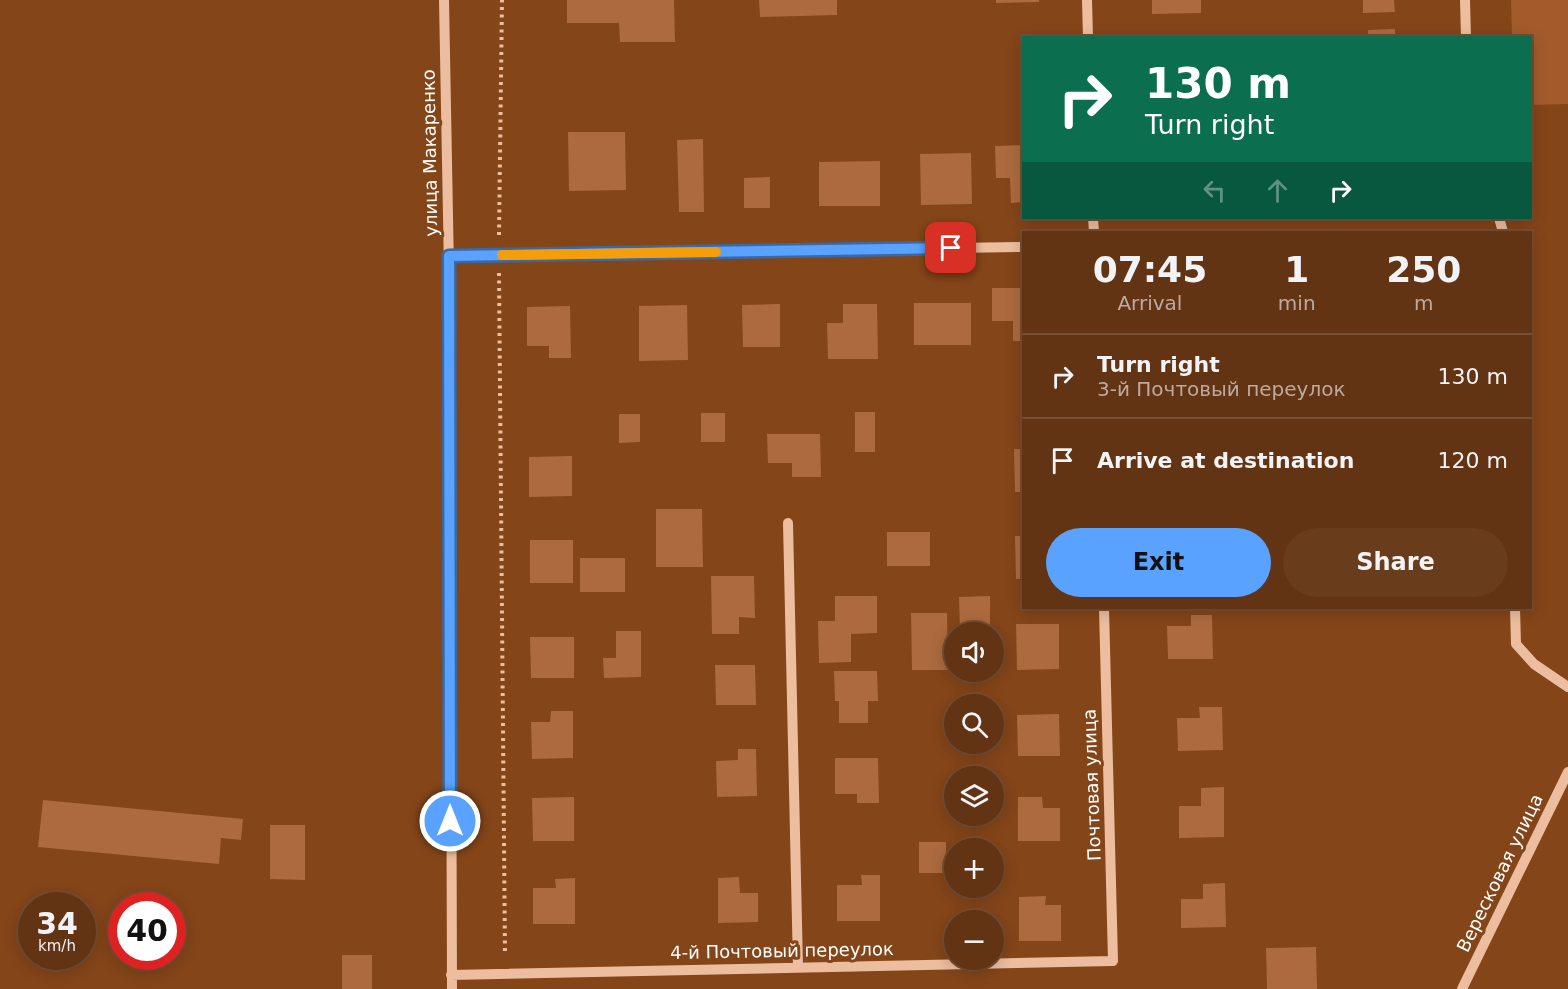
<!DOCTYPE html>
<html lang="en">
<head>
<meta charset="utf-8">
<style>
	body { margin:0; font-family:"DejaVu Sans",sans-serif; background:#693c1c; color:#f1f3f6; height:100vh; display:flex; flex-direction:column; font-size:22px; white-space:nowrap }
	* { box-sizing:border-box; margin:0 }
	p { font-size:20px; color:#bbaaa0 }
	.icon { flex:none; width:33px; height:33px; fill:none; stroke:currentColor; stroke-width:2; stroke-linecap:round; stroke-linejoin:round }
	.map { position:relative; flex:1; overflow:hidden }
	.panel { position:absolute; left:1022px; top:231px; width:510px; height:378px; display:flex; flex-direction:column; background:#633413; border-radius:0px; box-shadow:0 3px 15px #0003,0 0 0 2px #774f33 }
	.panel>* { flex:none }
	.guide { position:absolute; left:1022px; top:36px; width:510px; height:183px; border-radius:0px; box-shadow:0 3px 15px #0003,0 0 0 2px #774f33; background:#0b6e4f; color:#fff; overflow:hidden }
	.tools { position:absolute; left:944px; top:622px; display:grid; gap:12px }
	.tools a { display:grid; place-items:center; width:60px; height:60px; border-radius:50%; background:#633413; box-shadow:0 3px 15px #0003,0 0 0 2px #774f33; font-size:30px }
	.speed { position:absolute; left:18px; top:892px; display:flex; gap:12px; font-size:30px; font-weight:700; text-align:center }
	.speed>* { display:grid; place-content:center; width:78px; height:78px; border-radius:50%; background:#633413; box-shadow:0 3px 15px #0003,0 0 0 2px #774f33; line-height:1 }
	.speed small { font-size:15px; font-weight:400 }
	.speed .limit { border:9px solid #d22; background:#fff; color:#111 }
	.pin { position:absolute; display:grid; place-items:center; width:51px; height:51px; color:#fff; margin:-26px; border-radius:12px; box-shadow:0 3px 9px #0006 }
	.me { position:absolute; width:66px; margin:-33px; rotate:0deg; stroke-linejoin:round; filter:drop-shadow(0 0 4px #0008) }
	.turn { display:flex; align-items:center; gap:21px; height:126px; padding:0 24px; font-size:27px }
	.turn .icon { width:78px; height:78px; stroke-width:2.5 }
	.turn b { display:block; font-size:42px; line-height:51px }
	.lanes { display:flex; align-items:center; height:57px; padding:0 24px; background:#0003; justify-content:center; gap:30px; direction:ltr }
	.lanes .off { opacity:.35 }
	.eta { display:flex; justify-content:space-evenly; align-items:center; height:102px; text-align:center }
	.eta b { font-size:36px; font-weight:800; line-height:42px }
	.primary-button { display:flex; gap:12px; margin-top:auto; padding:12px 24px }
	.primary-button a { flex:1; height:69px; border-radius:36px; background:#59a2ff; color:#111; font-size:24px; font-weight:800; line-height:69px; text-align:center }
	.primary-button a+a { background:#693c1c; color:#f1f3f6 }
	ul { padding:0; list-style:none }
	li { display:flex; align-items:center; gap:18px; height:84px; padding:0 24px; border-top:2px solid #774f33 }
	li div { flex:1 }
	li b { display:block; font-size:22px }
	li em { font-style:normal }
	.map>svg:first-child { display:block }
</style>
</head>
<body>
<div class="map">
<svg width="1568" height="989" viewBox="0 0 1568 989">
	<rect width="100%" height="100%" fill="#844519"/>
	<path fill="#a35b2c" d="M1511,0H1568V104L1530,105V38L1512,37Z"/>
	<path fill="#ac6a3e" d="M567,0H674L675,42H620L619,23H567Z
		M759,0H837V15L760,17Z
		M996,0H1039V2L996,3Z
		M1152,0H1201V13L1152,14Z
		M1363,0H1394L1395,12L1363,13Z
		M1395,29V38H1368V30Z
		M568,132H625L626,190L569,191Z
		M703,139L704,212H679L677,140Z
		M1023,145V202L1011,203L1010,178H996L995,146Z
		M971,153L972,204L921,205L920,154Z
		M880,161V206H819V162Z
		M770,177V208H744V178Z
		M992,288H1023V341H1013V321H992Z
		M914,303H971V345H914Z
		M780,304V347H743L742,305Z
		M843,304H877L878,359H828L827,323H843Z
		M687,305L688,360L639,361V306Z
		M570,306L571,358H549V346H527V307Z
		M855,412H875V452H855Z
		M701,413H725V442H701Z
		M619,414H640V442L619,443Z
		M767,434H820L821,477H792V463H768Z
		M1014,449H1023V492H1015Z
		M572,456V496L529,497V457Z
		M656,509H702L703,567H656Z
		M887,532H930V566H887Z
		M1015,536H1023V579H1016Z
		M530,540H573V583H530Z
		M580,558H625V592H580Z
		M711,576H754L755,618L739,617V634H712Z
		M835,596H877V633L851,634V662L819,663L818,621H835Z
		M990,596V630L960,631L959,597Z
		M911,613H947L948,670H912Z
		M1191,615H1212L1213,659H1168L1167,626H1191Z
		M1016,624H1059V669L1017,670Z
		M616,631H641V677L604,678L603,658H616Z
		M530,637H574V678H531Z
		M715,665H755L756,705H716Z
		M834,671H877L878,701H868V723H839V701H835Z
		M1199,707H1222L1223,750L1178,751L1177,718H1200Z
		M551,711H573V758L532,759L531,722H550Z
		M1059,714L1060,756H1018L1017,715Z
		M738,749H756L757,796L717,797L716,761L738,760Z
		M835,758H878L879,803H857V794H835Z
		M1224,787V837L1179,838V806H1201V788Z
		M574,797V841H533L532,798Z
		M1018,797H1042L1043,808H1060V841H1018Z
		M43,800L243,819L241,840L221,838L219,864L38,847Z
		M270,825H305V880L270,879Z
		M919,842H946V873H919Z
		M861,875H880V921H837V885H862Z
		M739,877L740,893H758V922L718,923V878Z
		M575,878V924H533V888H556L555,879Z
		M1225,883L1226,927L1181,928V899H1203V884Z
		M1046,896L1045,905H1061V941H1019V897Z
		M1316,947L1317,989H1267L1266,948Z
		M342,955H372V989H342Z"/>
	<g fill="none" stroke-linecap="round" stroke-linejoin="round">
		<path stroke="#ecbd9e" stroke-width="4" stroke-dasharray="3 4.5" stroke-linecap="butt" d="M499,235L502,0
			M499,273L505,955"/>
		<path stroke="#ecbd9e" stroke-width="10" d="M444,0L450,324L452,989
			M1087,0L1088,38
			M1465,0L1466,38
			M1093,218L1094,232
			M1499,218L1503,232
			M449,256L1023,247
			M788,523L798,967
			M1515,608L1516,644L1534,664L1568,687
			M451,975L1113,961L1104,608
			M1462,989L1568,772"/>
	</g>
	<g fill="none" stroke-linecap="round" stroke-linejoin="round">
		<defs>
			<path id="route" d="M450,821L449,256L951,248"/>
		</defs>
		<use href="#route" stroke="#3a69a6" stroke-width="15"/>
		<use href="#route" stroke="#59a2ff" stroke-width="10"/>
		<path stroke="#f59e0b" stroke-width="10" d="M502,255L716,252"/>
	</g>
	<g text-anchor="middle" stroke-width="6" stroke-linejoin="round" paint-order="stroke">
		<g font-size="18" fill="#fff" stroke="#844519">
			<text transform="translate(430 153) rotate(-91)" y="6">улица Макаренко</text>
			<text transform="translate(1092 785) rotate(-92)" y="6">Почтовая улица</text>
			<text transform="translate(1500 873) rotate(-64)" y="6">Вересковая улица</text>
			<text transform="translate(782 951) rotate(-1)" y="6">4-й Почтовый переулок</text>
		</g>
	</g>
</svg>
<div class="tools">
<a><svg class="icon" aria-label="sound" viewBox="0 0 24 24"><path d="M4 9h4l5-4v14l-5-4H4zM17 9q2 3 0 6"/></svg></a>
<a><svg class="icon" aria-label="search" viewBox="0 0 24 24"><circle cx="10" cy="10" r="6"/><path d="M15 15l6 6"/></svg></a>
<a><svg class="icon" aria-label="layers" viewBox="0 0 24 24"><path d="M12 4l9 5-9 5-9-5zM3 14l9 5 9-5"/></svg></a>
<a>+</a>
<a>−</a>
</div>
<div class="speed"><div>34<small>km/h</small></div><div class="limit">40</div></div>
<div class="pin" style="left:951px;top:248px;background:#d93025"><svg class="icon" aria-label="arrive" viewBox="0 0 24 24"><path d="M6 21V4h12l-3 4 3 4H6"/></svg></div>
<svg class="me" style="left:450px;top:821px" viewBox="-20 -20 40 40"><circle r="17" fill="#59a2ff" stroke="#fff" stroke-width="3"/><path d="M0-11L8 9 0 5-8 9z" fill="#fff"/></svg>
<div class="guide">
<div class="turn"><svg class="icon" aria-label="right" viewBox="0 0 24 24"><path d="M7 20v-9h11M14 6l5 5-5 5"/></svg><div><b>130 m</b>Turn right</div></div>
<div class="lanes"><svg class="icon off" aria-label="left" viewBox="0 0 24 24"><path d="M17 20v-9H6M10 6l-5 5 5 5"/></svg><svg class="icon off" aria-label="ahead" viewBox="0 0 24 24"><path d="M12 20V5M6 11l6-6 6 6"/></svg><svg class="icon" aria-label="right" viewBox="0 0 24 24"><path d="M7 20v-9h11M14 6l5 5-5 5"/></svg></div>
</div>
<section class="panel">
<div class="eta">
<div><b>07:45</b><p>Arrival</p></div>
<div><b>1</b><p>min</p></div>
<div><b>250</b><p>m</p></div>
</div>
<ul>
<li><svg class="icon" aria-label="right" viewBox="0 0 24 24"><path d="M7 20v-9h11M14 6l5 5-5 5"/></svg><div><b>Turn right</b><p>3-й Почтовый переулок</p></div><em>130 m</em></li>
<li><svg class="icon" aria-label="arrive" viewBox="0 0 24 24"><path d="M6 21V4h12l-3 4 3 4H6"/></svg><div><b>Arrive at destination</b></div><em>120 m</em></li>
</ul>
<div class="primary-button"><a>Exit</a><a>Share</a></div>
</section>
</div>
</body>
</html>
